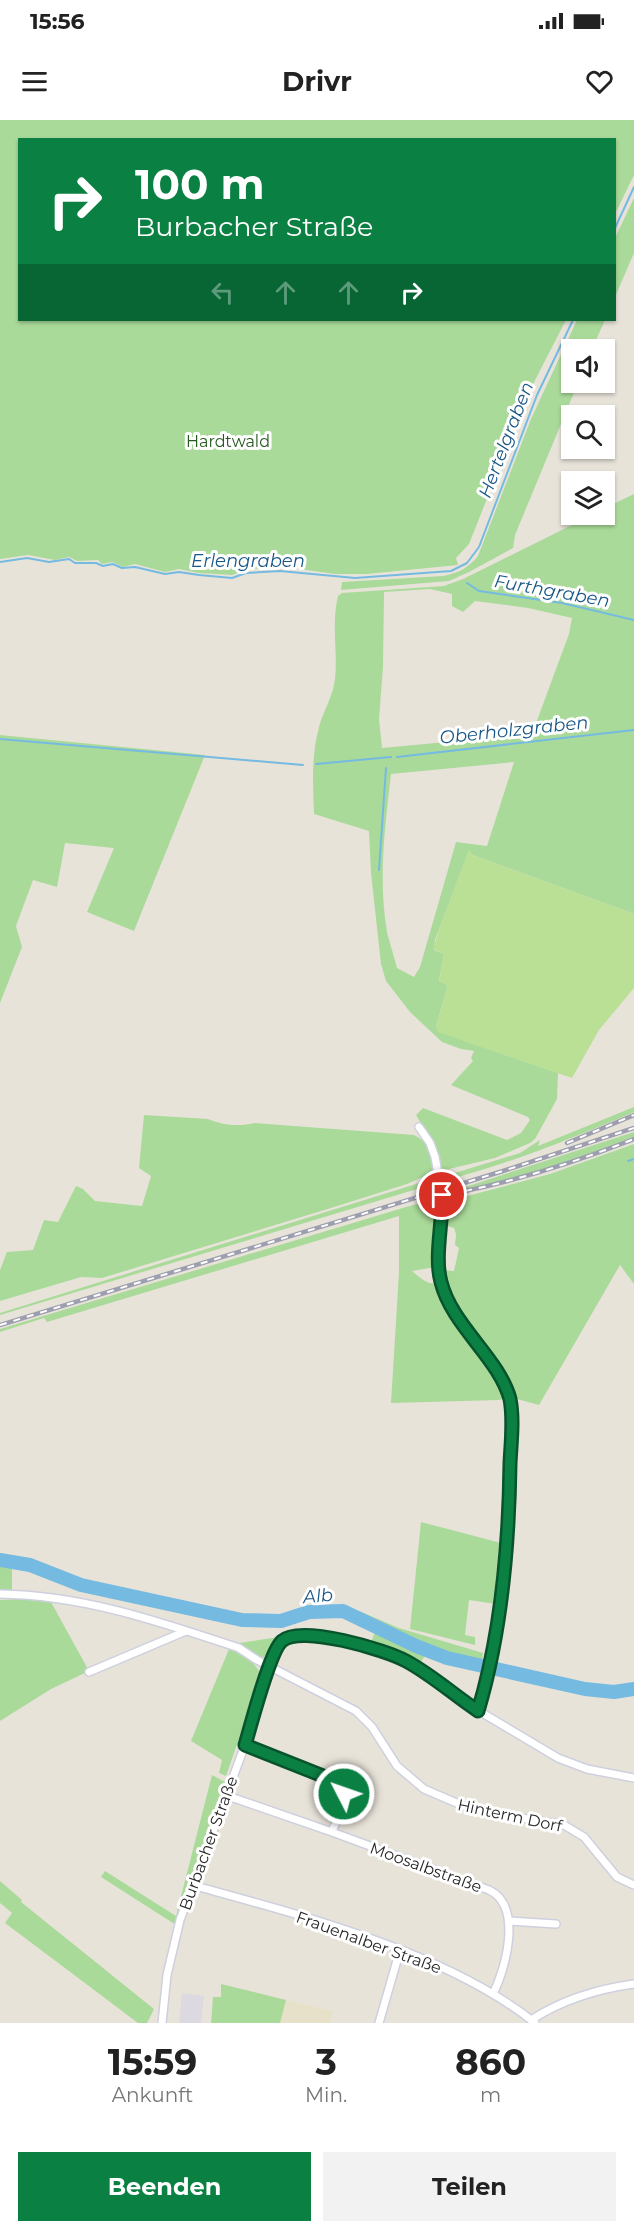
<!DOCTYPE html>
<html lang="de">
<head>
<meta charset="utf-8">
<style>
	body { margin:0; font-family:Montserrat,sans-serif; background:#f2f2f2; color:#222; height:100vh; display:flex; flex-direction:column; font-size:22px; white-space:nowrap }
	* { box-sizing:border-box; margin:0 }
	p { font-size:20px; color:#767676 }
	.icon { flex:none; width:33px; height:33px; fill:none; stroke:currentColor; stroke-width:2; stroke-linecap:round; stroke-linejoin:round }
	.map { position:relative; height:1903px; overflow:hidden }
	.drawer { display:flex; flex-direction:column; background:#fff; flex:1 }
	.drawer>* { flex:none }
	.banner { position:absolute; left:18px; top:18px; width:598px; height:183px; border-radius:0px; box-shadow:0 2px 4px #0004; background:#0b8043; color:#fff; overflow:hidden }
	.tools { position:absolute; left:561px; top:219px; display:grid; gap:12px }
	.tools a { display:grid; place-items:center; width:54px; height:54px; border-radius:0px; background:#fff; box-shadow:0 2px 4px #0004; font-size:30px }
	.pin { position:absolute; display:grid; place-items:center; width:51px; height:51px; color:#fff; margin:-26px; border:3px solid #fff; border-radius:50%; box-shadow:0 2px 6px #0007 }
	.me { position:absolute; width:66px; margin:-33px; rotate:311deg; stroke-linejoin:round; filter:drop-shadow(0 0 4px #0008) }
	.turn { display:flex; align-items:center; gap:21px; height:126px; padding:0 18px; font-size:27px }
	.turn .icon { width:78px; height:78px; stroke-width:2.5 }
	.turn b { display:block; font-size:42px; line-height:51px }
	.lanes { display:flex; align-items:center; height:57px; padding:0 18px; background:#0003; justify-content:center; gap:30px; direction:ltr }
	.lanes .off { opacity:.35 }
	.eta { display:flex; justify-content:space-evenly; align-items:center; height:102px; text-align:center }
	.eta b { font-size:36px; font-weight:700; line-height:42px }
	.button { display:flex; gap:12px; margin-top:auto; padding:12px 18px }
	.button a { flex:1; height:69px; border-radius:0px; background:#0b8043; color:#fff; font-size:24px; font-weight:700; line-height:69px; text-align:center }
	.button a+a { background:#f2f2f2; color:#222 }
	.status { display:flex; justify-content:space-between; align-items:center; height:42px; padding:0 30px; background:#fff; direction:ltr }
	.status svg { height:16px; fill:currentColor }
	header { display:flex; justify-content:space-between; align-items:center; height:78px; padding:0 18px; background:#fff; font-size:27px; font-weight:700 }
	.map>svg:first-child { display:block }
</style>
</head>
<body>
<div class="status"><b>15:56</b><svg viewBox="0 0 49 12"><path d="M0 12V9h3v3zM5 12V6h3v6zM10 12V3h3v9zM15 12V0h3v12zM26 1h20v11H26zM47 4h2v5h-2z"/></svg></div>
<header><svg class="icon" aria-label="menu" viewBox="0 0 24 24"><path d="M4 6h16M4 12h16M4 18h16"/></svg>Drivr<svg class="icon" aria-label="heart" viewBox="0 0 24 24"><path d="M12 20l-8-8c-3-5 5-10 8-4 3-6 11-1 8 4z"/></svg></header>
<div class="map">
<svg width="634" height="1903" viewBox="0 0 634 1903">
	<rect width="100%" height="100%" fill="#e8e3d9"/>
	<path fill="#dcd9e0" d="M182,1873L204,1876L201,1903H179Z"/>
	<path fill="#e8e1c9" d="M286,1880L333,1891L330,1903H280Z"/>
	<path fill="#aada9a" fill-rule="evenodd" d="M0,0H634V55L615,94V20H20V200H566L530,270L469,424L456,438L458,445L367,454H335L278,446L246,450L232,455L199,453L179,449L165,452L135,444L123,447L113,442L102,444L98,440L77,441L69,437L55,440L28,435L0,439Z
		M634,78V133L615,177V118Z
		M577,200H605L592,229L572,230V262L578,263L515,415L513,428L469,452L449,461L341,470L342,462L443,456C459,453 468,448 478,436L531,299Z
		M634,374V794L472,735L469,731L435,820L434,830L444,834L439,861L448,865L436,907L465,921L558,953L557,979L535,1019L530,1023L495,1038L445,1050L441,1047L432,1022L416,995L423,988L507,1020L521,1013L530,1000L528,997L451,965L473,941L471,938L474,931L461,929L442,922L410,892L386,861L381,844L371,753L369,711L314,694C313,664 311,637 319,607C323,591 333,577 335,559C338,531 331,506 338,476L342,473L444,466L463,459L592,395L604,394L605,388ZM430,469L452,474V486L463,492L475,481L528,488L572,498L569,514L532,614L382,628L379,599L383,547L384,472ZM514,642L487,726L456,722L420,847L414,857L397,848C394,836 390,824 387,812C378,759 385,707 391,654Z
		M0,615L205,635L134,811L87,792L114,728L65,723L57,767L33,760L16,806L22,827L0,883Z
		M634,987V992C571,1019 509,1044 443,1061L445,1056L520,1033L540,1020L538,1026Z
		M144,995L208,999C221,1005 240,1007 254,1003L414,1015C428,1021 436,1037 434,1052L407,1064L331,1088L102,1158L81,1157L0,1181V1150L7,1132L33,1130L44,1100L58,1102L76,1066L83,1069L95,1081L142,1086L151,1056L139,1048Z
		M634,1012V1017C577,1038 513,1064 453,1071Z
		M634,1024V1164L620,1145L539,1285L517,1279L510,1269H504L506,1276L504,1279L499,1280L391,1283L399,1152V1096L47,1202L44,1198L0,1212V1209L406,1087L440,1078L436,1147L412,1151C422,1159 431,1169 444,1160L442,1150L454,1151L459,1128L455,1125L456,1114L454,1108L447,1106L448,1092L460,1078L550,1054Z
		M432,1059H435L437,1063L0,1195V1193Z
		M421,1402L505,1424V1427H499V1430L504,1433L496,1484L469,1480L465,1515L475,1517V1525L410,1509Z
		M0,1446H12V1470H0Z
		M21,1479L51,1482L89,1551L51,1569L0,1601V1480Z
		M359,1491L399,1508L483,1533L482,1540L487,1542V1547L417,1525L356,1496Z
		M375,1512L426,1534L419,1545L400,1535L370,1525Z
		M279,1517L264,1537L260,1538L239,1523Z
		M229,1529C242,1535 255,1541 261,1555L226,1656L219,1653L222,1640L191,1621Z
		M212,1655L225,1662L176,1805L101,1757L105,1751L176,1796Z
		M0,1761L22,1780L21,1782L154,1889L147,1903H138L5,1803L12,1793L0,1783Z
		M221,1864L286,1880L280,1903H211L213,1877H221Z"/>
	<path fill="#bae096" d="M469,730L472,735L634,794V868L599,910L572,958L438,912L436,907L448,865L439,861L444,834L433,829L441,804Z"/>
	<g fill="none" stroke-linecap="round" stroke-linejoin="round">
		<path stroke="#75bae1" stroke-width="2" d="M615,108L634,67
			M0,442L27,438L49,442L69,439L75,443H96L103,446L113,444L122,448L135,447L165,454L179,452L199,455L232,458L246,453L280,451L355,458L451,451L467,443L479,427L537,275L573,200
			M467,463L479,471L562,483L634,500
			M0,619L303,645
			M397,637L634,610
			M316,644L391,637
			M379,750L386,648
			M628,1041L634,1039"/>
		<path stroke="#75bae1" stroke-width="14" d="M0,1440L30,1445L81,1465L242,1500L281,1501L309,1492L343,1491L416,1526L447,1538L585,1569L614,1572L634,1569"/>
		<defs>
			<path id="street" d="M419,1007L430,1023L435,1037L442,1075L439,1148L441,1163L461,1202L501,1259L510,1282L507,1431L490,1549L479,1591
				M0,1474C83,1475 161,1502 239,1528L257,1540L356,1591L372,1607L397,1646L424,1669L473,1690L564,1705L584,1717L617,1757L634,1765
				M89,1552L186,1511
				M245,1625L333,1660C353,1671 338,1695 332,1712
				M225,1675L332,1712L489,1770C523,1786 506,1848 493,1874
				M192,1765C300,1795 447,1832 535,1903
				M509,1801L556,1804
				M531,1900C562,1880 597,1869 634,1864
				M162,1903L167,1855L180,1800L245,1625L272,1535L281,1521L287,1518L324,1517L399,1537L430,1556L479,1591L558,1638L587,1649L634,1658
				M379,1903L400,1830"/>
		</defs>
		<use href="#street" stroke="#ced0de" stroke-width="10"/>
		<use href="#street" stroke="#fff" stroke-width="7"/>
		<defs>
			<path id="rail" d="M567,1023L634,995
				M465,1071C523,1059 578,1041 634,1019
				M0,1205L503,1051L634,1008"/>
		</defs>
		<use href="#rail" stroke="#9d9eaf" stroke-width="4.5"/>
		<use href="#rail" stroke="#fff" stroke-width="2" stroke-dasharray="7" stroke-linecap="butt"/>
	</g>
	<g fill="none" stroke-linecap="round" stroke-linejoin="round">
		<defs>
			<path id="route" d="M344,1674L341,1665L333,1660L245,1625C251,1605 270,1531 282,1521C300,1504 386,1530 406,1541C432,1555 454,1575 478,1591C502,1511 509,1426 510,1343C511,1323 514,1299 510,1279C499,1238 452,1206 441,1162C434,1137 443,1102 442,1075"/>
		</defs>
		<use href="#route" stroke="#07532c" stroke-width="15"/>
		<use href="#route" stroke="#0b8043" stroke-width="10"/>
	</g>
	<g text-anchor="middle" stroke-width="6" stroke-linejoin="round" paint-order="stroke">
		<g font-size="16" fill="#265a1f" stroke="#fff">
			<text x="228" y="327">Hardtwald</text>
		</g>
		<g font-size="16" fill="#262626" stroke="#fff">
			<text transform="translate(510 1695) rotate(12)" y="6">Hinterm Dorf</text>
			<text transform="translate(208 1723) rotate(-70)" y="6">Burbacher Straße</text>
			<text transform="translate(426 1747) rotate(20)" y="6">Moosalbstraße</text>
			<text transform="translate(369 1822) rotate(20)" y="6">Frauenalber Straße</text>
		</g>
		<g font-size="18" font-style="italic" fill="#195787" stroke="#fff">
			<text transform="translate(506 320) rotate(-69)" y="6">Hertelgraben</text>
			<text x="248" y="447">Erlengraben</text>
			<text transform="translate(552 471) rotate(10)" y="6">Furthgraben</text>
			<text transform="translate(514 610) rotate(-6)" y="6">Oberholzgraben</text>
			<text transform="translate(318 1476) rotate(-5)" y="6">Alb</text>
		</g>
	</g>
</svg>
<div class="tools">
<a><svg class="icon" aria-label="sound" viewBox="0 0 24 24"><path d="M4 9h4l5-4v14l-5-4H4zM17 9q2 3 0 6"/></svg></a>
<a><svg class="icon" aria-label="search" viewBox="0 0 24 24"><circle cx="10" cy="10" r="6"/><path d="M15 15l6 6"/></svg></a>
<a><svg class="icon" aria-label="layers" viewBox="0 0 24 24"><path d="M12 4l9 5-9 5-9-5zM3 14l9 5 9-5"/></svg></a>
</div>
<div class="pin" style="left:442px;top:1075px;background:#d93025"><svg class="icon" aria-label="arrive" viewBox="0 0 24 24"><path d="M6 21V4h12l-3 4 3 4H6"/></svg></div>
<svg class="me" style="left:344px;top:1674px" viewBox="-20 -20 40 40"><circle r="17" fill="#0b8043" stroke="#fff" stroke-width="3"/><path d="M0-11L8 9 0 5-8 9z" fill="#fff"/></svg>
<div class="banner">
<div class="turn"><svg class="icon" aria-label="right" viewBox="0 0 24 24"><path d="M7 20v-9h11M14 6l5 5-5 5"/></svg><div><b>100 m</b>Burbacher Straße</div></div>
<div class="lanes"><svg class="icon off" aria-label="left" viewBox="0 0 24 24"><path d="M17 20v-9H6M10 6l-5 5 5 5"/></svg><svg class="icon off" aria-label="ahead" viewBox="0 0 24 24"><path d="M12 20V5M6 11l6-6 6 6"/></svg><svg class="icon off" aria-label="ahead" viewBox="0 0 24 24"><path d="M12 20V5M6 11l6-6 6 6"/></svg><svg class="icon" aria-label="right" viewBox="0 0 24 24"><path d="M7 20v-9h11M14 6l5 5-5 5"/></svg></div>
</div>
</div>
<section class="drawer">
<div class="eta">
<div><b>15:59</b><p>Ankunft</p></div>
<div><b>3</b><p>Min.</p></div>
<div><b>860</b><p>m</p></div>
</div>
<div class="button"><a>Beenden</a><a>Teilen</a></div>
</section>
</body>
</html>
